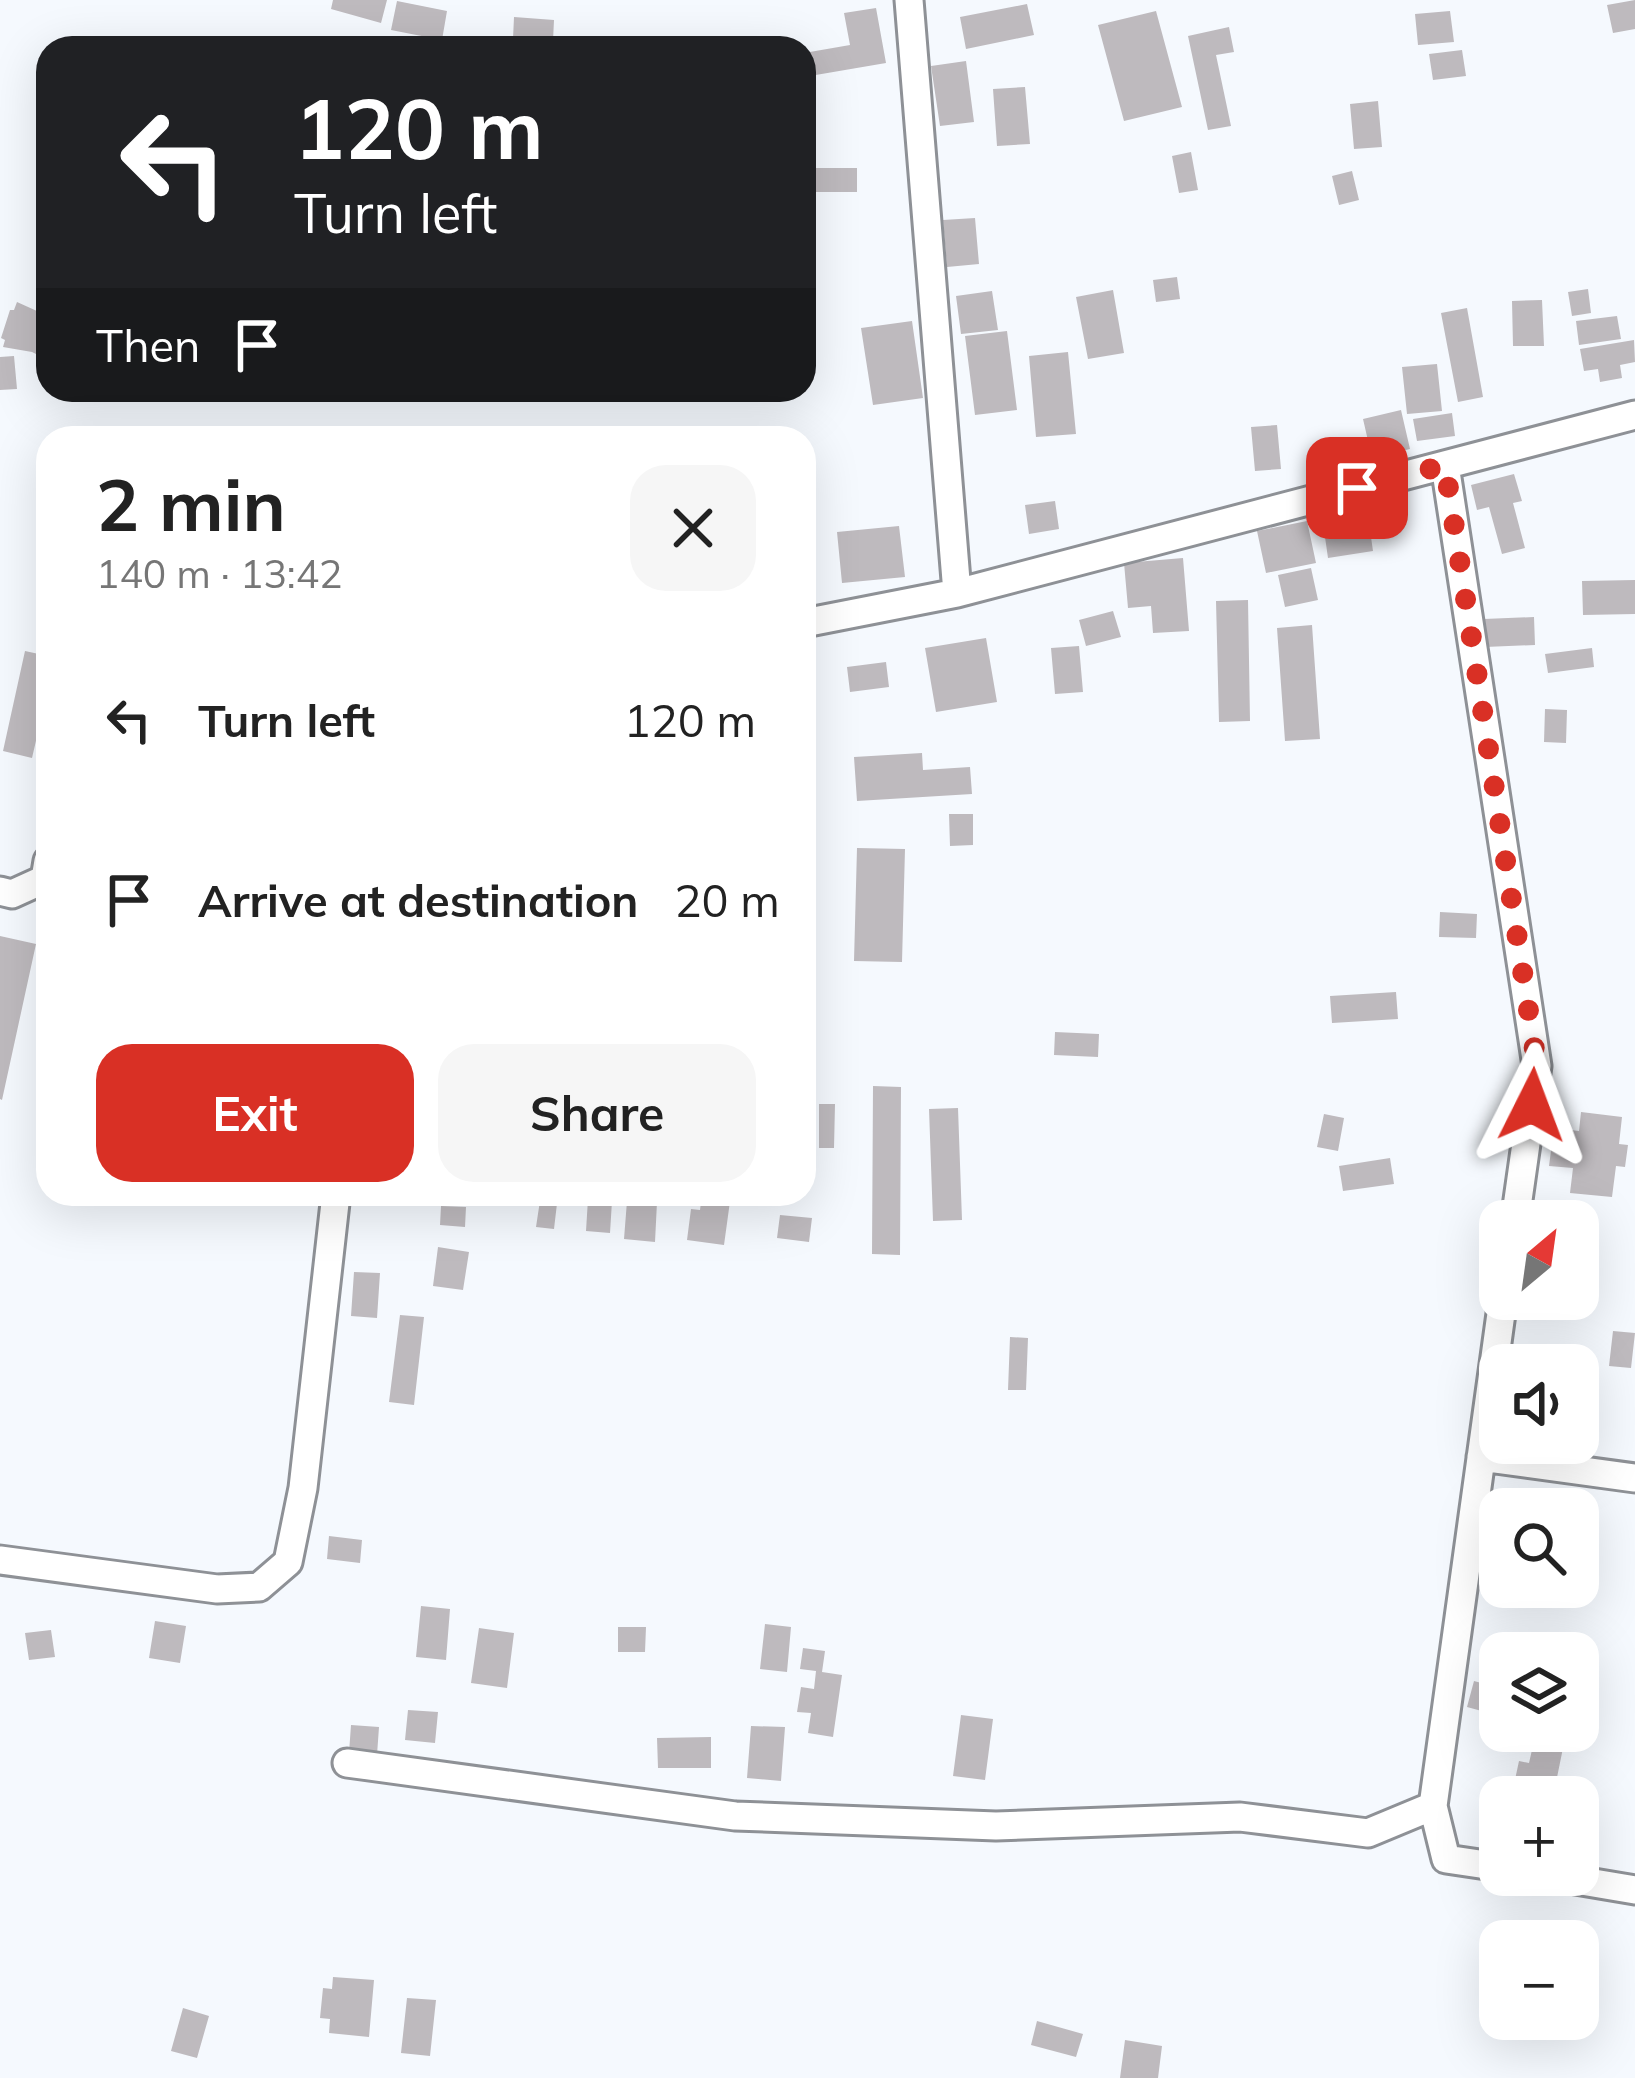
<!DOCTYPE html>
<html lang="en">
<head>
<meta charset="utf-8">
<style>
	body { margin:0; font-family:Mulish,sans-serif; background:#f6f6f6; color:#222; height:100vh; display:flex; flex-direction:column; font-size:45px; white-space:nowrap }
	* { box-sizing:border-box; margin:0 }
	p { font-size:39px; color:#767676 }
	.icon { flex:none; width:66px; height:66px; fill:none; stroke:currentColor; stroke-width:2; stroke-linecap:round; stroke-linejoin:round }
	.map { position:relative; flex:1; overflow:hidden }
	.panel { position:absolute; left:36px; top:426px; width:780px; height:780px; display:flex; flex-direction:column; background:#fff; border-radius:36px; box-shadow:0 12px 48px #0002 }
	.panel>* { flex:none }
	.banner { position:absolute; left:36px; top:36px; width:780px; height:366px; border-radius:36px; box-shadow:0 12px 48px #0002; background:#202124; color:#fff; overflow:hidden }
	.needle { width:78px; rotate:29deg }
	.fabs { position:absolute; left:1479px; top:1200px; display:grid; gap:24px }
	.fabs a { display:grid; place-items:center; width:120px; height:120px; border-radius:24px; background:#fff; box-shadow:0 12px 48px #0002; font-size:60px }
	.pin { position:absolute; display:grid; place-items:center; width:102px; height:102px; color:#fff; margin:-51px; border-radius:24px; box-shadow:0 6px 18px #0006 }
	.me { position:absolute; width:132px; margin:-66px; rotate:3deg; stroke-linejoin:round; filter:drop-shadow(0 0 9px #0008) }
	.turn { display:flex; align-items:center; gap:42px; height:252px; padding:0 60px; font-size:54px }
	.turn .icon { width:156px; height:156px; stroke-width:2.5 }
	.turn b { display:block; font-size:84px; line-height:102px }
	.then { display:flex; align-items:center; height:114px; padding:0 60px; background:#0003; gap:24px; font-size:45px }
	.round { display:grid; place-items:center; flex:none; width:126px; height:126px; border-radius:36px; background:#f6f6f6 }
	.summary { display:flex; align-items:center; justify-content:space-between; height:204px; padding:0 60px }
	h1 { font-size:72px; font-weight:700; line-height:90px }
	.primary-button { display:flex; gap:24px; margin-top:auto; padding:24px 60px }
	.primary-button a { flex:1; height:138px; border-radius:36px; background:#d93025; color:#fff; font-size:48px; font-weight:700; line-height:138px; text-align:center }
	.primary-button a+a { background:#f6f6f6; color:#222 }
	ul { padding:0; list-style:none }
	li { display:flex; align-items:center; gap:36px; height:180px; padding:0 60px }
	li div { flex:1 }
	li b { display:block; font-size:45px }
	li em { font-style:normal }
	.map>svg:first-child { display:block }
</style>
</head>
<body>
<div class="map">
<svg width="1635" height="2078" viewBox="0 0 1635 2078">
	<rect width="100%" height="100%" fill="#f5f9fe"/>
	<path fill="#bebabe" d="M333,0H387L381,23L331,9Z
		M1635,0V29L1613,33L1607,5Z
		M397,1L447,11L442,40L391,30Z
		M1027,4L1034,35L966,49L960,17Z
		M876,8L886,63L804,77V53L850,45L844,13Z
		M1156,11L1182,107L1124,121L1098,25Z
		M1450,11L1454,42L1418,45L1415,14Z
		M514,17L554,20L553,41L513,39Z
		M1229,27L1234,52L1216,55L1231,126L1208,130L1188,36Z
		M1462,50L1466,76L1433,80L1429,54Z
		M966,61L974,122L940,126L931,66Z
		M1025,87L1030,144L997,146L993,89Z
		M1378,101L1382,147L1354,149L1350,104Z
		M1191,152L1198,190L1179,193L1172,156Z
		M815,168H857V192H816Z
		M1352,171L1359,200L1339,205L1332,176Z
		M975,218L979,264L947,267L943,220Z
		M1177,277L1180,299L1156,302L1153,280Z
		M1588,289L1591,313L1572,316L1568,292Z
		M1113,290L1124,353L1088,359L1076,297Z
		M992,291L998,330L961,334L956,296Z
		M1542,300L1544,346H1513L1512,301Z
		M17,302L48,316V369L42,367L44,358L32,352L3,347L5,340L1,338L10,310H14Z
		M1467,308L1483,397L1458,402L1441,313Z
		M1617,316L1621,339L1579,345L1576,321Z
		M912,321L923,398L873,405L861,328Z
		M1007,331L1017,410L975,415L965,336Z
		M1634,340L1635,362L1620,365L1622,378L1600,382L1598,369L1584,371L1580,349Z
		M1068,352L1076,434L1036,437L1029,356Z
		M14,356L17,389L0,390V357Z
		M1437,364L1442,411L1407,414L1402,367Z
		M1401,410L1410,449L1372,458L1363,419Z
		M1452,413L1455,436L1417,441L1413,419Z
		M1277,425L1281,469L1255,471L1251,427Z
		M1514,474L1522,501L1513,503L1525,548L1502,554L1489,507L1477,510L1471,485Z
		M1055,501L1059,529L1029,534L1025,505Z
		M1366,502L1373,551L1328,558L1321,509Z
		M1307,521L1316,563L1266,573L1257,531Z
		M899,526L905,577L842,583L837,532Z
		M1183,558L1189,631L1153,633L1151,606L1128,608L1124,563Z
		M1311,568L1318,600L1285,607L1278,575Z
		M1635,580V614L1583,615L1582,581Z
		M1248,600L1250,721L1219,722L1216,601Z
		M1113,611L1121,637L1086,646L1079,620Z
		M1534,617L1535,645L1485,647L1484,619Z
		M1312,625L1320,739L1285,741L1277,628Z
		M986,638L997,702L936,712L925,648Z
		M1079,646L1083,692L1055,694L1051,648Z
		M1592,648L1594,667L1548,673L1545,654Z
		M25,651L48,656V689L32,758L3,751Z
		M886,662L889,687L850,692L847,667Z
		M1545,709L1567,710L1566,743L1544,742Z
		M922,753L923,770L970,767L972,794L857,801L854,757Z
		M949,814H973V845L950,846Z
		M857,848L905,849L902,962L854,961Z
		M1440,912L1477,914L1476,938L1439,937Z
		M0,936L36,944L2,1100L0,1099Z
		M1396,992L1398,1019L1332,1023L1330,996Z
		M1055,1032L1099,1034L1098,1057L1054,1055Z
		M873,1086L901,1087L900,1255L872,1254Z
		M819,1104H835L834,1148H819Z
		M958,1108L962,1220L933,1221L929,1109Z
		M1581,1112L1622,1117L1619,1144L1628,1145L1625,1167L1616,1166L1612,1197L1570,1193L1573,1168L1549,1166L1554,1128L1579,1131Z
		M1324,1114L1344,1118L1338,1151L1317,1147Z
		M1390,1158L1394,1184L1343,1191L1339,1166Z
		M541,1194L558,1195L554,1229L536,1227Z
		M702,1194H731L724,1245L687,1240L691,1209L700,1210Z
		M588,1199L612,1201L610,1233L586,1231Z
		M627,1201L657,1202L655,1242L624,1239Z
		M441,1206L466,1207L465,1227L440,1225Z
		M780,1215L812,1218L809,1242L777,1238Z
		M438,1247L469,1252L463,1290L433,1286Z
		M354,1272L380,1273L377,1318L351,1316Z
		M400,1315L424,1317L414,1405L389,1402Z
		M1613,1331L1635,1333L1631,1368L1609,1366Z
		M1010,1337L1028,1338L1026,1390H1008Z
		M1502,1495L1536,1498L1535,1509H1501Z
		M329,1536L362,1540L360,1563L327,1559Z
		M421,1606L450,1609L446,1660L416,1657Z
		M155,1621L186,1626L180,1663L149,1658Z
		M765,1624L791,1627L787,1672L760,1669Z
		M618,1627H646L645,1652H618Z
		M479,1628L514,1633L507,1688L471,1683Z
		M51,1630L55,1657L29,1660L25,1633Z
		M803,1648L825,1651L822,1672L842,1675L833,1737L808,1733L811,1713L797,1712L801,1687L814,1689L816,1671L800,1669Z
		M1474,1681L1500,1688V1716L1467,1707Z
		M408,1710L438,1712L435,1743L405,1740Z
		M961,1715L993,1719L985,1780L953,1776Z
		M351,1725L379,1727L377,1755L349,1753Z
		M751,1726L785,1727L781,1781L747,1778Z
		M711,1737V1768H658L657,1738Z
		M1534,1741L1563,1748L1553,1797L1513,1789L1519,1761L1529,1763Z
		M333,1977L374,1980L369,2037L329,2033L330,2019L320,2018L323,1988L332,1989Z
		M407,1998L436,2000L430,2056L401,2053Z
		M183,2008L209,2016L197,2058L171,2051Z
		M1037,2021L1083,2034L1076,2057L1031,2045Z
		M1125,2040L1162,2046L1158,2078H1120Z"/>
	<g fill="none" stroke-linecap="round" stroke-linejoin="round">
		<defs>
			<path id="street" d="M909,0L957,593
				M1445,465L1537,1066L1515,1221
				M804,623L957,593L1635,415
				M0,891L12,894L45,879L48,861
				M1481,1457L1635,1478
				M0,1560L217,1589L259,1587L288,1562L303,1488L336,1194
				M347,1763L735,1816L996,1826L1240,1817L1368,1833L1433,1806
				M1500,1867L1446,1859L1433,1806L1503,1299
				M1546,1875L1635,1890"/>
		</defs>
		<use href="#street" stroke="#8e9196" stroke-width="33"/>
		<use href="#street" stroke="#fff" stroke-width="27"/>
	</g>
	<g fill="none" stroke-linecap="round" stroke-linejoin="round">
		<path stroke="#d93025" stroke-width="21" stroke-dasharray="0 37.8" d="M1357,488L1445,465L1537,1066L1532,1105"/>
	</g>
</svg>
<div class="fabs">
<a><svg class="needle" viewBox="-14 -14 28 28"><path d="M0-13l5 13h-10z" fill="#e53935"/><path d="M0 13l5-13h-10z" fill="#767676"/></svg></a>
<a><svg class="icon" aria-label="sound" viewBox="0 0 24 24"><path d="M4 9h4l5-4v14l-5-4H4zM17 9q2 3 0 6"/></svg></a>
<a><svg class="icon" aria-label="search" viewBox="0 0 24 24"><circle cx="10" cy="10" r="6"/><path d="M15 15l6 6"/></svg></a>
<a><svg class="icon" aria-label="layers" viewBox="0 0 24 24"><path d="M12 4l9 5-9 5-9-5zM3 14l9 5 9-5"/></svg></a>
<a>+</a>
<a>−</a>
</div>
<div class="pin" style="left:1357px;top:488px;background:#d93025"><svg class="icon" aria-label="arrive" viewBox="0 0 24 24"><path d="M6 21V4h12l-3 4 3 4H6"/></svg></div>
<svg class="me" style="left:1532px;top:1105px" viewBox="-20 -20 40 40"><path d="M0-17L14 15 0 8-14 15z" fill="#d93025" stroke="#fff" stroke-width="4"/></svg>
<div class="banner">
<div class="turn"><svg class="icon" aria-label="left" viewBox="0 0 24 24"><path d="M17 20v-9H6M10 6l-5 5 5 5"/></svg><div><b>120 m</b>Turn left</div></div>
<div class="then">Then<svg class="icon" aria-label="arrive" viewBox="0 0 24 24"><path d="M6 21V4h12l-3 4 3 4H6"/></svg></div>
</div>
<section class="panel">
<div class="summary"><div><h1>2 min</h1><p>140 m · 13:42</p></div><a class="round"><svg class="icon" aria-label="close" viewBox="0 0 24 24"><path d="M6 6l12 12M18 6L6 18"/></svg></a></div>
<ul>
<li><svg class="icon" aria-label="left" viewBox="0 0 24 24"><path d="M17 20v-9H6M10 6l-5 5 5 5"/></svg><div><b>Turn left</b></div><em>120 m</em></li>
<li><svg class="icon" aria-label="arrive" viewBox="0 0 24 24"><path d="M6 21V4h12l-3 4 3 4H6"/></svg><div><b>Arrive at destination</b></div><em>20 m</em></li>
</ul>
<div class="primary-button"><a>Exit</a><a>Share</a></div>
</section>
</div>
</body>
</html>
